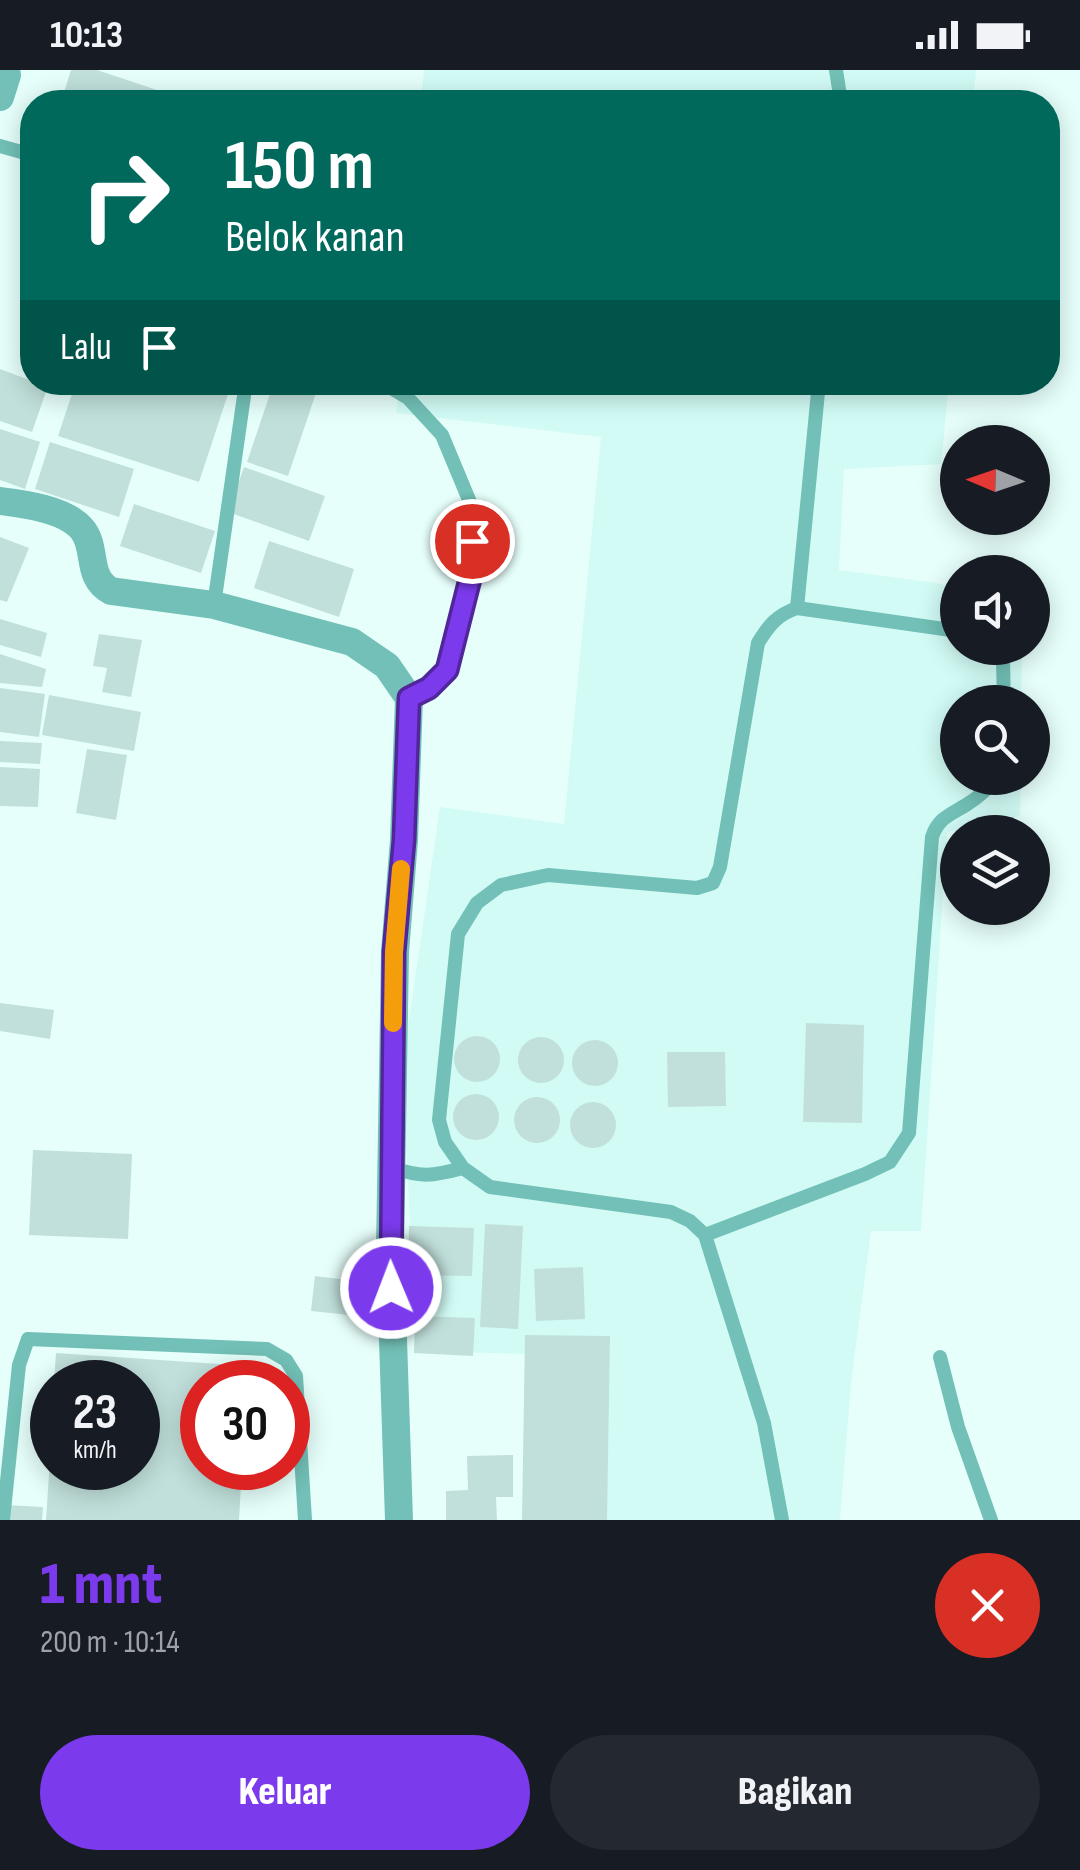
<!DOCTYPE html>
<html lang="id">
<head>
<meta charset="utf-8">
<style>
	body { margin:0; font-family:"Sofia Sans Condensed",sans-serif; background:#242831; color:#f1f3f6; height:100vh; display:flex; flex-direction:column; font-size:38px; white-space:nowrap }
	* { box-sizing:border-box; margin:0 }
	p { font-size:32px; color:#9ea1a6 }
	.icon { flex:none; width:55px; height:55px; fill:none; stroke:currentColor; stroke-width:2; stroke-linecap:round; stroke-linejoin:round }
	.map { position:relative; height:1450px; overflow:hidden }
	.drawer { display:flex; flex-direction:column; background:#171b24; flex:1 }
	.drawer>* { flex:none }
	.hud { position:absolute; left:20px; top:20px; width:1040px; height:305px; border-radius:40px; box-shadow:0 5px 25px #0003; background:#00695c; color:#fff; overflow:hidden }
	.needle { width:65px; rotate:272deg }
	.controls { position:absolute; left:940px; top:355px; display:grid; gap:20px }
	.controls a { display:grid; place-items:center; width:110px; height:110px; border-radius:50%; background:#171b24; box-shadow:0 5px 25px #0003; font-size:50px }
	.speed { position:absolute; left:30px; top:1290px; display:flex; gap:20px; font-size:50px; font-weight:700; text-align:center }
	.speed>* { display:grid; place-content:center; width:130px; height:130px; border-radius:50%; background:#171b24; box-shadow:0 5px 25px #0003; line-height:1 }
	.speed small { font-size:25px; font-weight:400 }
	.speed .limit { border:15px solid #d22; background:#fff; color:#111 }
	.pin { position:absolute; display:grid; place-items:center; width:85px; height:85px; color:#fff; margin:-42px; border:5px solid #fff; border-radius:50%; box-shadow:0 2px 10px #0007 }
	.me { position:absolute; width:110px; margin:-55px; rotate:359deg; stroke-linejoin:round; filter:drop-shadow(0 0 8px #0008) }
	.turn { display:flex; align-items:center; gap:35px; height:210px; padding:0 40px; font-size:45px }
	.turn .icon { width:130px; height:130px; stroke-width:2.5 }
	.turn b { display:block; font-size:70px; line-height:85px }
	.then { display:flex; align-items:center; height:95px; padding:0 40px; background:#0003; gap:20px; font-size:38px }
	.round { display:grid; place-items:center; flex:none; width:105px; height:105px; border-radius:52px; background:#242831 }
	.headline { display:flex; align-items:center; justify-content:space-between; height:170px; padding:0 40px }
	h1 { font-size:60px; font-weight:800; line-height:75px; color:#7c3aed }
	.cta { display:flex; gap:20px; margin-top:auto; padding:20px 40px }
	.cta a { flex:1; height:115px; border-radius:60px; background:#7c3aed; color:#fff; font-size:40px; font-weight:800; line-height:115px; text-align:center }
	.cta a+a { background:#242831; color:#f1f3f6 }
	.status { display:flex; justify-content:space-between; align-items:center; height:70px; padding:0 50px; background:#171b24; direction:ltr }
	.status svg { height:28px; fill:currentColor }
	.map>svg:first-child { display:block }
</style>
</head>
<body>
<div class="status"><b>10:13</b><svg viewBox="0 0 49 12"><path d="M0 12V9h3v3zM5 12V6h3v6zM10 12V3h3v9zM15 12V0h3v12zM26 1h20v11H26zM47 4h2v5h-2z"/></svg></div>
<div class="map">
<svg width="1080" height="1450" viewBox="0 0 1080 1450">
	<rect width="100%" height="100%" fill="#e6fffb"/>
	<path fill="#d2fbf5" d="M424,0H976L973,32H421Z
		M399,313H949L941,394L844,399L839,500L936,513L957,518L958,578H1022L1021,632H958V708H1021L1020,746L947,762L921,1161H871L851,1313L840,1450H522L530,1284L417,1281L402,999L440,737L564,754L601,367L396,343Z"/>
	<path fill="#c1e0db" d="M71,0H97L163,22L160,32H61Z
		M0,299L32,311V312L48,316L32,362L0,351Z
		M76,312H232L199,412L58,366Z
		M274,312H295L317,320L288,406L247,392Z
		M0,359L40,372L25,419L0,410Z
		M50,372L134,399L119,447L35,419Z
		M244,397L325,426L309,471L228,442Z
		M134,434L215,461L201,503L120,476Z
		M0,467L29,478L7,532L0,530Z
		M269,471L354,499L339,547L254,518Z
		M0,549L47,563L41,587L0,575Z
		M99,564L142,570L131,627L102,622L107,598L93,596Z
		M0,584L46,599L42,617L0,613Z
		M0,618L45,624L39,667L0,662Z
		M49,625L141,642L134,681L42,665Z
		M0,671L42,673L40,694L0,692Z
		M87,679L127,685L116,750L76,743Z
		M0,697L40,699L38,737L0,736Z
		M0,933L54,940L50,969L0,961Z
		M806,953L864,955L862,1053L803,1052Z
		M454 989a23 23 0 1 1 46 0a23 23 0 1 1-46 0Z
		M518 990a23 23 0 1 1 46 0a23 23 0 1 1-46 0Z
		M572 993a23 23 0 1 1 46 0a23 23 0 1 1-46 0Z
		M667,982H725L726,1036L668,1037Z
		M453 1047a23 23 0 1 1 46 0a23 23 0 1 1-46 0Z
		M514 1050a23 23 0 1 1 46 0a23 23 0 1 1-46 0Z
		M570 1055a23 23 0 1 1 46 0a23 23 0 1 1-46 0Z
		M33,1080L132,1084L128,1169L29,1165Z
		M485,1154L523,1156L518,1259L480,1257Z
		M409,1156L474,1158L472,1206L408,1205Z
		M583,1197L585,1249L536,1251L534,1199Z
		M315,1206L372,1213L368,1247L311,1241Z
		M415,1246L475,1248L473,1286L414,1283Z
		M525,1265L610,1266L607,1450H522Z
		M56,1283L249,1296V1299L271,1301V1312H202V1398H242L239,1450H46L50,1389H52V1398H138V1312H54Z
		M513,1385V1427H496L497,1450H446V1421L468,1420L467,1386Z
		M5,1435L43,1437L42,1450H5Z"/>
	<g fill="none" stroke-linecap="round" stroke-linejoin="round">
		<path stroke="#72c0b7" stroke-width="14" d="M836,0L841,32
			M0,76L32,85
			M381,312L408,328L442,365L472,437L471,505L447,599L429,618L409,628
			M214,535L246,312
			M797,538L819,312
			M994,578L1003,591L1004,632
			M391,1097C421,1108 433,1106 463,1098
			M705,1165L865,1104L890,1092L909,1063L932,767C938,748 950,745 966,735C979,727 988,719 996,708
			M940,1287L958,1357L991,1450
			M3,1450L19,1295L28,1269L267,1279L286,1290L296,1306L305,1450
			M782,1450L764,1353L705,1165L690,1151L671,1142L490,1117L463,1098L445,1072L439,1050L458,864L477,833L501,815L548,805L697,818L713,813L720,797L758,573C769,555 777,545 797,538L958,561"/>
		<path stroke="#72c0b7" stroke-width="28" d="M0,27L7,5
			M0,431C24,434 65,439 82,459C98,478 85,507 111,521L214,535L352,572L387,596L409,628L404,770L395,882L390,1179L399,1450"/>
	</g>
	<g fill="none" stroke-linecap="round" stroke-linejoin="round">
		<defs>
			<path id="route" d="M391,1218L394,882L404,770L409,628L429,618L447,600L471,505L472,471"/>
		</defs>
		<use href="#route" stroke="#51269a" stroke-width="25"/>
		<use href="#route" stroke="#7c3aed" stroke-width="18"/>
		<path stroke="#f59e0b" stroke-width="18" d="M393,953L394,882L401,799"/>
	</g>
</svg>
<div class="controls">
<a><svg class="needle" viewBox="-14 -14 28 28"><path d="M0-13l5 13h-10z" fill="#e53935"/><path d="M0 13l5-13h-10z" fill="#9ea1a6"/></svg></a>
<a><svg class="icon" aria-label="sound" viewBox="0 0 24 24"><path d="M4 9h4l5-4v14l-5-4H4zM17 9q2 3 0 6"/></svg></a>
<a><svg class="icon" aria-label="search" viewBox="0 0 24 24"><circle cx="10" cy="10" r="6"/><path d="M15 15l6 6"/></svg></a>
<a><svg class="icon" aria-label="layers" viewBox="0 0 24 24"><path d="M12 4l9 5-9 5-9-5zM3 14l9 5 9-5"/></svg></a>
</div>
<div class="speed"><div>23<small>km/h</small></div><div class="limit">30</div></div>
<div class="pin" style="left:472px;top:471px;background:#d93025"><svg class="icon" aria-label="arrive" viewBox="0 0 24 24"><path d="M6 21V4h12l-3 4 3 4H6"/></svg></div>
<svg class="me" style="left:391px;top:1218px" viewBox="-20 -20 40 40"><circle r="17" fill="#7c3aed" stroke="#fff" stroke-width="3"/><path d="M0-11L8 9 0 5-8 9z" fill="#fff"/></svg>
<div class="hud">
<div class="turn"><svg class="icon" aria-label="right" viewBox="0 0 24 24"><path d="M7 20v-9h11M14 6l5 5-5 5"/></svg><div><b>150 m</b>Belok kanan</div></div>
<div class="then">Lalu<svg class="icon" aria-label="arrive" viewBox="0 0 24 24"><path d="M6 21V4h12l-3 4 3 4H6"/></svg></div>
</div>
</div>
<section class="drawer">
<div class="headline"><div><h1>1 mnt</h1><p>200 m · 10:14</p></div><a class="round" style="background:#d93025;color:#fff"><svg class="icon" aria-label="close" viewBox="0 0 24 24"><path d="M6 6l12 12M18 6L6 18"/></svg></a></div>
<div class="cta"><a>Keluar</a><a>Bagikan</a></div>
</section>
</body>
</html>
